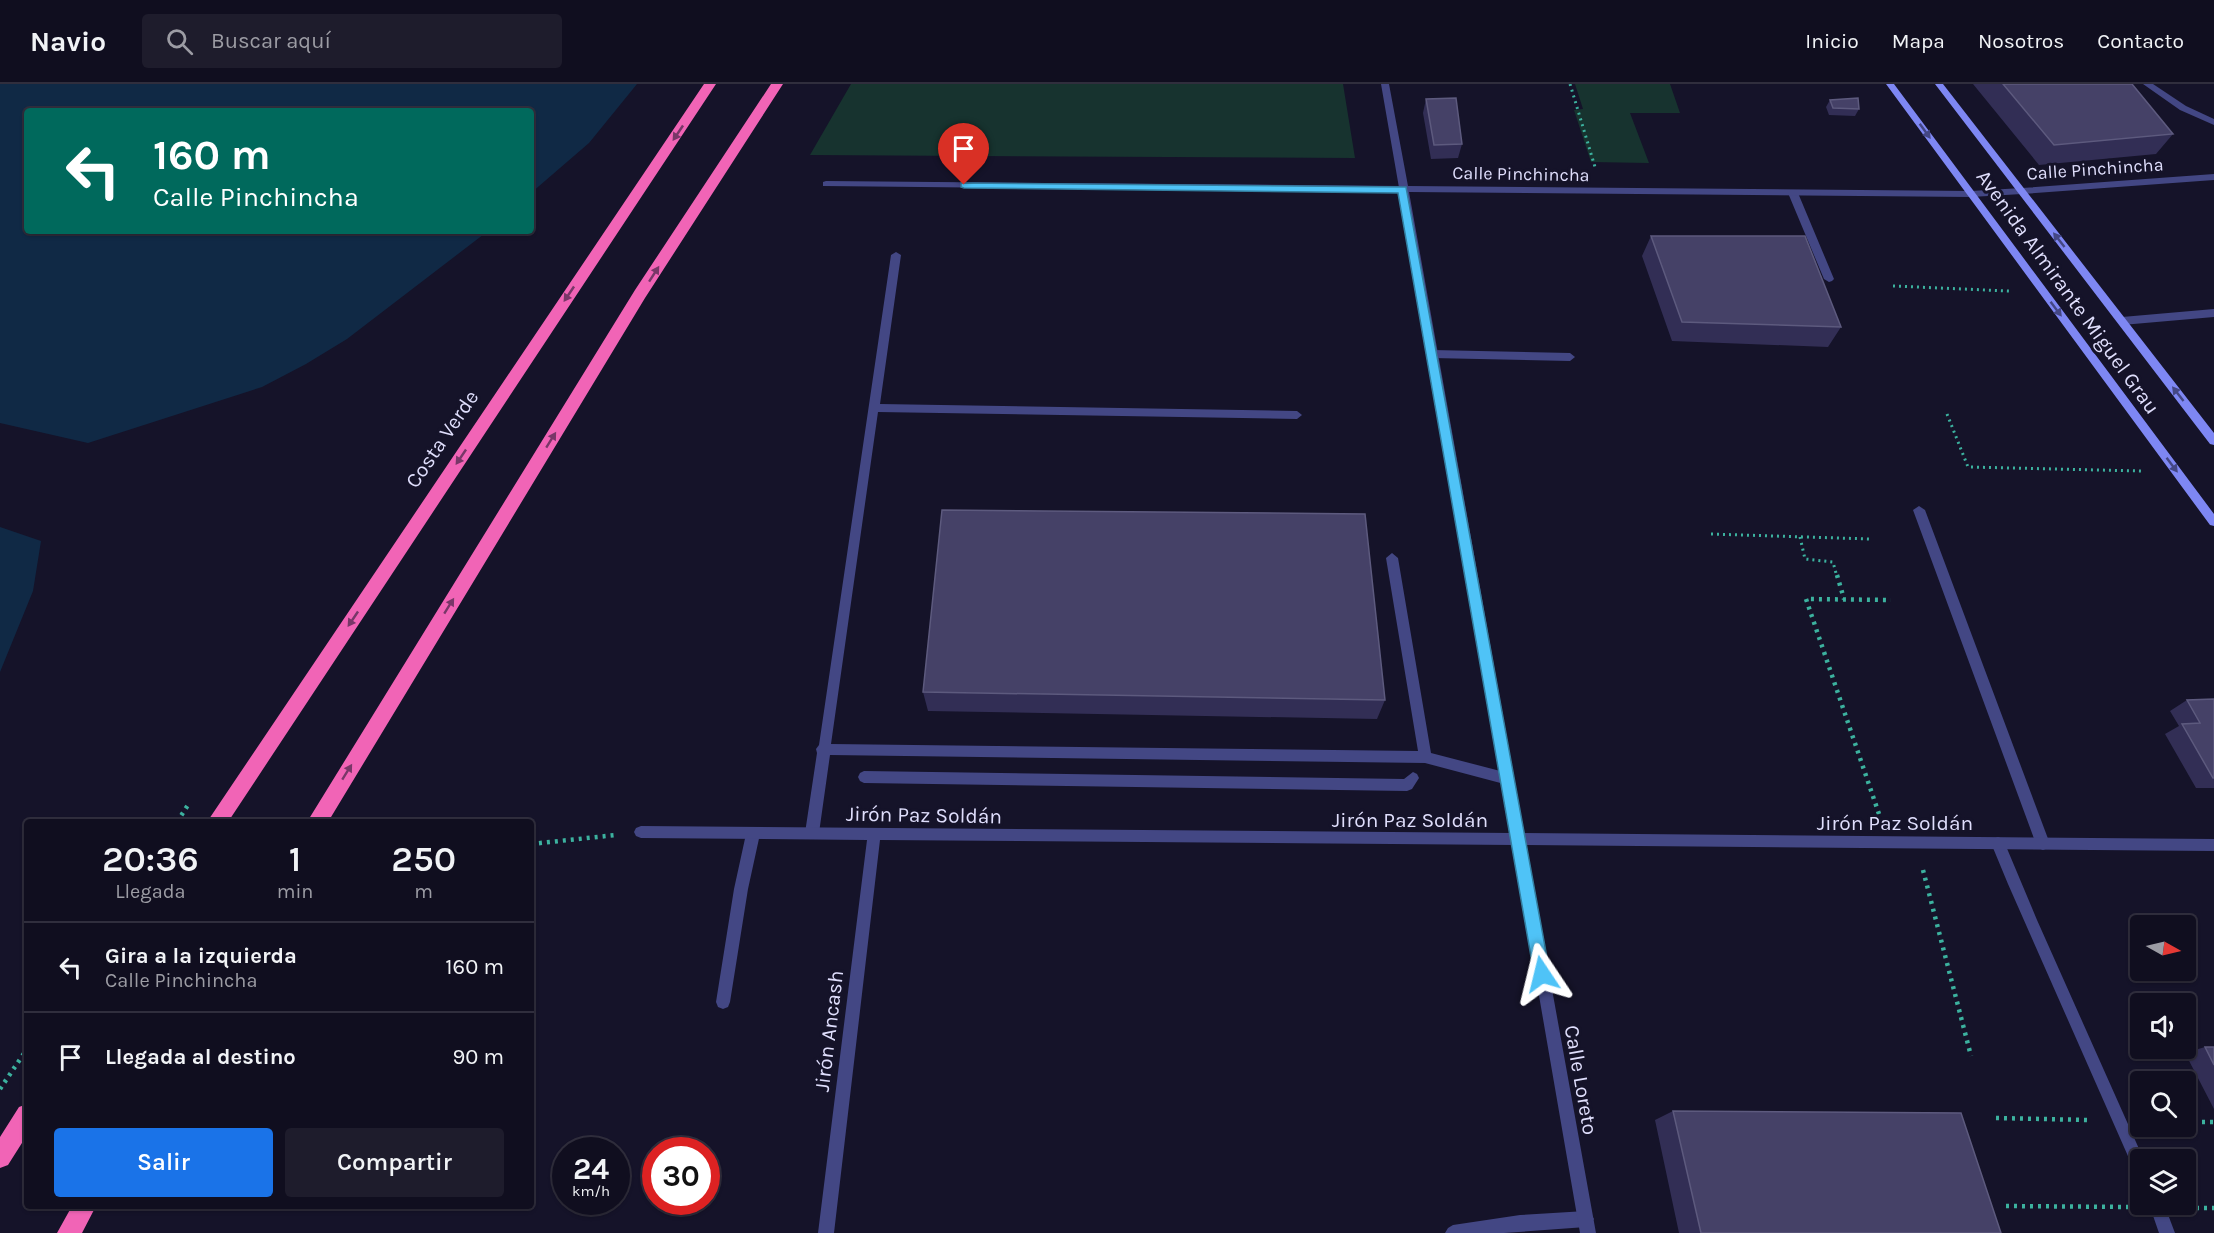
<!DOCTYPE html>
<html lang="es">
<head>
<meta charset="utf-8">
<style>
	body { margin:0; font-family:Karla,sans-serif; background:#1e1c2c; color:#f1f3f6; height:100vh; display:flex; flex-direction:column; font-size:22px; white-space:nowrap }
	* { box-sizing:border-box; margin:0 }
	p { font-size:20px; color:#9c9ca4 }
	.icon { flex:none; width:33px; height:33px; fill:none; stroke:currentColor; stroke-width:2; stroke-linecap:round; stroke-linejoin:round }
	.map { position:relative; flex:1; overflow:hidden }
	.details { position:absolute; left:24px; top:735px; width:510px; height:390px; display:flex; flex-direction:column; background:#100e1f; border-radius:6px; box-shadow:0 2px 4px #0004,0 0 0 2px #302e3d }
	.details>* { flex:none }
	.guide { position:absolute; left:24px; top:24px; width:510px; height:126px; border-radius:6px; box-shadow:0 2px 4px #0004,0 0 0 2px #302e3d; background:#00695c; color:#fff; overflow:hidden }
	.needle { width:39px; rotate:98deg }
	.buttons { position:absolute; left:2130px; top:831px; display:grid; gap:12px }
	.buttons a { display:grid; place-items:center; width:66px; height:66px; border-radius:6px; background:#100e1f; box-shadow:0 2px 4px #0004,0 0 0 2px #302e3d; font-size:30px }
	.speed { position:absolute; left:552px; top:1053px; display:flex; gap:12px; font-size:30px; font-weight:700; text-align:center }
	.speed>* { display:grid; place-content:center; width:78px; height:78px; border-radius:50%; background:#100e1f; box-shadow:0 2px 4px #0004,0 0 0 2px #302e3d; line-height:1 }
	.speed small { font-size:15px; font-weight:400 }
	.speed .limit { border:9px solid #d22; background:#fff; color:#111 }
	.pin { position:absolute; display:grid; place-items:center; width:51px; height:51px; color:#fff; margin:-62px -26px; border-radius:50% 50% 50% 0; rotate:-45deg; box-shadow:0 0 6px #0007 }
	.pin .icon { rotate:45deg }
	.me { position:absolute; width:66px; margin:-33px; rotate:350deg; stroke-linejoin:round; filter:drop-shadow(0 0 4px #0008) }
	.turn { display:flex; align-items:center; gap:21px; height:126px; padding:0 30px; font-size:27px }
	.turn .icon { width:78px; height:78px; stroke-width:2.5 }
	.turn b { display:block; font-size:42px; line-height:51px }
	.eta { display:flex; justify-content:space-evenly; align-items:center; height:102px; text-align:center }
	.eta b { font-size:36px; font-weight:600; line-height:42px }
	.primary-button { display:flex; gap:12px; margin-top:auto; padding:12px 30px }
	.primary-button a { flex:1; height:69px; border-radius:6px; background:#1a73e8; color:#fff; font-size:24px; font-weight:600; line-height:69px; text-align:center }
	.primary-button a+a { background:#1e1c2c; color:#f1f3f6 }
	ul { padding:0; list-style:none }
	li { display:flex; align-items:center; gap:18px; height:90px; padding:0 30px; border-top:2px solid #302e3d }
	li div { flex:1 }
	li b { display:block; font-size:22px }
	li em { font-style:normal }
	header { display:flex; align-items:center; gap:36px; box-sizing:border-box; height:84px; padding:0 30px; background:#100e1f; border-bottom:2px solid #302e3d }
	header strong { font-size:28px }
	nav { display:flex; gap:33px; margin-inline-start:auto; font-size:21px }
	.search { width:420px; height:54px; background:#1e1c2c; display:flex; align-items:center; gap:15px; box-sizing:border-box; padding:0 21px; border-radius:6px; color:#9c9ca4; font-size:22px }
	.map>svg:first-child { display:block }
</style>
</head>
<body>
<header>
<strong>Navio</strong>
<div class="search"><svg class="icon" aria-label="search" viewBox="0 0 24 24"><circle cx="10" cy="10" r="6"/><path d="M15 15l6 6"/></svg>Buscar aquí</div>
<nav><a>Inicio</a><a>Mapa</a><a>Nosotros</a><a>Contacto</a></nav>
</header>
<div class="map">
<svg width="2214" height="1149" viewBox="0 0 2214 1149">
	<rect width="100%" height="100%" fill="#151329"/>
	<path fill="#17332f" d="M851,0H1343L1355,74L810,71Z
		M1575,0H1670L1680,29H1630L1649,79L1591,78L1574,26L1583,25Z"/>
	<path fill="#102945" d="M0,0H637L589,59L531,109V27H27V147H488L347,255L306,280L262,303L88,359L0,339Z
		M0,443L41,457L33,507L0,588Z"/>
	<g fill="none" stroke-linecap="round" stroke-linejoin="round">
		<path stroke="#3cb29f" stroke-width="3" stroke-dasharray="2 4" stroke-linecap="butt" d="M1570,0L1595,83
			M1893,202L2009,207
			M1947,330L1968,383L2141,387
			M1711,450L1869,455
			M1800,453L1805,475L1833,478L1837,493"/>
		<path stroke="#3cb29f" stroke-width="4.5" stroke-dasharray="3 5" stroke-linecap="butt" d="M1837,491L1844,515
			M1879,730L1806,515L1891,516
			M177,738L188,721
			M531,760L616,751
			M1923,786L1971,972
			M0,1005L27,965
			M1996,1034L2089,1036
			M2186,1038H2214
			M2006,1122L2129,1123
			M2188,1124H2214"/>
		<path fill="#434784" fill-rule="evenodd" d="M2143,0H2153L2186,22L2214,35V41L2180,26Z
			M2214,90V96L2022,110L2017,107L2022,104Z
			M826,97L1403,102L1408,105L1403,108L823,102V98Z
			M1793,106L1798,109L1834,195L1832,197L1829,198L1824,195L1788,109Z
			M896,168L901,171L880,320L1297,327L1302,331L1297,335L878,328L831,660L1418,667L1386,474L1392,469L1398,474L1431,669L1508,689L1512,691L1514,695L1512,699L1508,701L1425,679L830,671L819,749L817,753L812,755L807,753L805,749L817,669L816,665L819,661L891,171Z
			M2214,225V233L2122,241L2117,237L2122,233Z
			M1432,266L1570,269L1575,273L1570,277L1432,274L1427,270Z
			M1919,422L1925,426L2050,760L2048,764L2043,766L2038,764L2036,760L1913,426Z
			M864,687L1404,695L1413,688L1417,690L1419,694L1412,705L1407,707L864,699L860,697L858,693L860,689Z
			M753,744L758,746L760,750L748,805L730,918L728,923L723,925L718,923L716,918L734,805L746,750L748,746Z
			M1998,753L2003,755L2037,836L2144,1076H2140V1090L2135,1088L2008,800L1991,759L1993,755Z
			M2149,1120H2164L2175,1149H2159Z
			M1586,1127L1591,1130L1594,1135L1591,1140L1586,1143L1504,1149H1445L1448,1144L1453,1141L1520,1131Z"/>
		<path fill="#434784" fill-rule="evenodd" d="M1381,0H1389L1408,102L1971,107L2022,104L2027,107L2022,110L1971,113L1409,108L1524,749L2214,755V767L1526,761L1596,1149H1580L1513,761L880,756L834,1149H818L867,756L641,754L636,752L634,748L636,744L641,742L1511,749Z"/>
		<path fill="#7e87f3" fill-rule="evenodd" d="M1886,0H1894L2214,430V442L2210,441Z
			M1935,0H1943L2214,349V361L2210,360Z"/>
		<path fill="#f164b6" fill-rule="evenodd" d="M704,0H716L228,738H207Z
			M771,0H783L645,214L328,738H307L635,206Z
			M27,1020V1051L8,1081L0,1084V1053L19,1023Z
			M72,1122H96L82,1149H57Z"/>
	</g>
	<path fill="#322e55" d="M1973,0H2132L2173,50L2156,70L2039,81Z
		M1426,15L1462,60L1458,74L1431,75L1423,29Z
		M1830,16L1859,25L1855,32L1829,31L1826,23Z
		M1651,152L1841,243L1828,263L1672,257L1642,172Z
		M923,608L1385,616L1377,635L928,627Z
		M2214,615V704H2196L2165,650L2179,642L2170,627L2187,616Z
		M2205,963H2214V1025L2185,969Z
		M1673,1027L2001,1149H1679L1655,1036Z"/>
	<path fill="#454167" stroke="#5d5a7e" stroke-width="1.5" d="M2003,0H2132L2173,50L2054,61Z
		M1456,14L1462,60L1434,61L1426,15Z
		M1858,14L1859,25L1833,24L1830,16Z
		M1651,152H1805L1841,243L1682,238Z
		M942,426L1365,430L1385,616L923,608Z
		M2214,615V694H2213L2182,640L2200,639L2187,616Z
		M2205,963H2214V981Z
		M1673,1027L1961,1029L2001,1149H1701Z"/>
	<defs><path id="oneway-solid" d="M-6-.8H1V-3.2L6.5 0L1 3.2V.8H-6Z" transform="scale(1.5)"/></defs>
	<g fill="#444784">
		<use href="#oneway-solid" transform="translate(1925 47) rotate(54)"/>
		<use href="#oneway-solid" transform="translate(2059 156) rotate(-128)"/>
		<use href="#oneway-solid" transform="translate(2056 225) rotate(53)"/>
		<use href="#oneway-solid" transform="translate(2178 310) rotate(-128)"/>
		<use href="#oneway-solid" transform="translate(2172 381) rotate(53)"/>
	</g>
	<g fill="#783768">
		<use href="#oneway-solid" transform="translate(678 49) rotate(124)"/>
		<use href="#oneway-solid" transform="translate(654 190) rotate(-57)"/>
		<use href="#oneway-solid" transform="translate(569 210) rotate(124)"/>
		<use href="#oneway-solid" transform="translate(551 356) rotate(-58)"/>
		<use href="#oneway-solid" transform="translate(461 373) rotate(124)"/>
		<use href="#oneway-solid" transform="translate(449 522) rotate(-58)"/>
		<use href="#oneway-solid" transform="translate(353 535) rotate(124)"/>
		<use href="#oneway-solid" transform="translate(347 688) rotate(-58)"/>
	</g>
	<path fill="#4fc3f7" stroke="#337fa1" stroke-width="1.5" d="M961,99L1406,103L1550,890L1548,895L1542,898L1537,895L1534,890L1398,109L964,104L961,103Z"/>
	<g text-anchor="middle" stroke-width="6" stroke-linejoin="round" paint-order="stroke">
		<g font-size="18" fill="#dfdefc" stroke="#151329">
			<text transform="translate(2095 85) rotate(-4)" y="6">Calle Pinchincha</text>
			<text transform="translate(1521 90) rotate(1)" y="6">Calle Pinchincha</text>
		</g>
		<g font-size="21" fill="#dfdefc" stroke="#151329">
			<text transform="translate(2068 208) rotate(54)" y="7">Avenida Almirante Miguel Grau</text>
			<text transform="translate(442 355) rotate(-56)" y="7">Costa Verde</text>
			<text transform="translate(924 731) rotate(1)" y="7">Jirón Paz Soldán</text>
			<text x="1410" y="743">Jirón Paz Soldán</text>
			<text x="1895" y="746">Jirón Paz Soldán</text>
			<text transform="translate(829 947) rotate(-83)" y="7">Jirón Ancash</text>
			<text transform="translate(1581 996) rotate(80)" y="7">Calle Loreto</text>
		</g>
	</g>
</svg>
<div class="buttons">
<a><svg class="needle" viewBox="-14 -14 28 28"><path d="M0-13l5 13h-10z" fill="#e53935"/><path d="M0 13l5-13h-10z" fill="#9c9ca4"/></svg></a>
<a><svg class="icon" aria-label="sound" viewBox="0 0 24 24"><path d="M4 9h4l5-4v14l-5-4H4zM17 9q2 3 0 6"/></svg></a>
<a><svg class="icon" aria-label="search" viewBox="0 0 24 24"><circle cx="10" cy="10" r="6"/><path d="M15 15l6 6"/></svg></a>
<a><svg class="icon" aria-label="layers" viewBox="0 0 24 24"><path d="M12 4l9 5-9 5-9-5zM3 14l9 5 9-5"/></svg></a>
</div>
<div class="speed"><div>24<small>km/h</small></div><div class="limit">30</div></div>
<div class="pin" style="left:964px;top:101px;background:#d93025"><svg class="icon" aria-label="arrive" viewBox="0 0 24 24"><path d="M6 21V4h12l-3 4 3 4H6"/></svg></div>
<svg class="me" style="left:1542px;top:890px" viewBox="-20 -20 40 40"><path d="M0-17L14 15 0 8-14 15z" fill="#4fc3f7" stroke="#fff" stroke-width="4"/></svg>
<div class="guide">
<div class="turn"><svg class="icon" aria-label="left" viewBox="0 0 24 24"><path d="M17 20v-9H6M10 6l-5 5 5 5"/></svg><div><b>160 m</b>Calle Pinchincha</div></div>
</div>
<section class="details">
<div class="eta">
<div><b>20:36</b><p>Llegada</p></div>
<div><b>1</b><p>min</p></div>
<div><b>250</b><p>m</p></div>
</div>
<ul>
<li><svg class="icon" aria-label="left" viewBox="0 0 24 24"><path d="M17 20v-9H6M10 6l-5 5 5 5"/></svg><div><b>Gira a la izquierda</b><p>Calle Pinchincha</p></div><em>160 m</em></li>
<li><svg class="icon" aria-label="arrive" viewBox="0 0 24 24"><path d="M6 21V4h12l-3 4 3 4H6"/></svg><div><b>Llegada al destino</b></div><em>90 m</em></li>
</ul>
<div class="primary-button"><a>Salir</a><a>Compartir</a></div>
</section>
</div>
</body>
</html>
